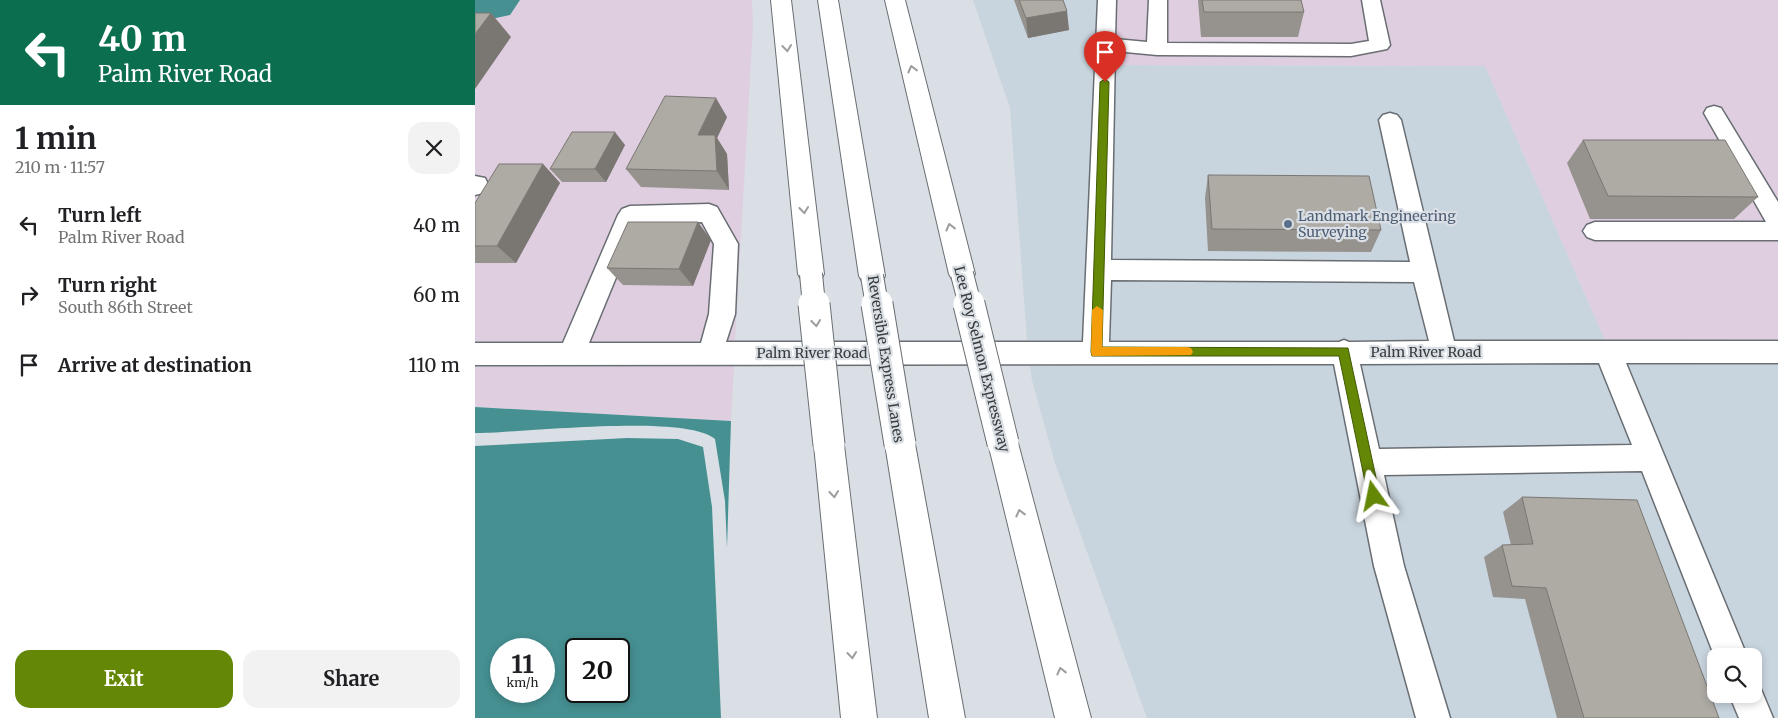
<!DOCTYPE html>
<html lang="en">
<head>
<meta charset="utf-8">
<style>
	body { margin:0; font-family:Merriweather,serif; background:#f2f2f2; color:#202124; height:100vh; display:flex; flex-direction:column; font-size:19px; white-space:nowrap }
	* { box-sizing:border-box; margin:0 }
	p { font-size:16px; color:#757577 }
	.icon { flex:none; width:28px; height:28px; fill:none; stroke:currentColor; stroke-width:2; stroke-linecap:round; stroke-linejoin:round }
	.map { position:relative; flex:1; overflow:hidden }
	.panel { display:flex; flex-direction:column; background:#fff; width:475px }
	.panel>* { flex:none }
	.top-card { background:#0b6e4f; color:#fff; overflow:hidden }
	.controls { position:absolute; left:1232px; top:648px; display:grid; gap:10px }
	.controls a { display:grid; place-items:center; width:55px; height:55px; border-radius:10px; background:#fff; box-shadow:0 2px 8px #0003; font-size:25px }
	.speed { position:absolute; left:15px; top:638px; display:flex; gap:10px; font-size:25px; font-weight:700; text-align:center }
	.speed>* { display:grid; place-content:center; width:65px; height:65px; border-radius:50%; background:#fff; box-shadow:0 2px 8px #0003; line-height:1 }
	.speed small { font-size:12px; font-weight:400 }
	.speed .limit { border:2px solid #111; border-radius:8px; background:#fff; color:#111 }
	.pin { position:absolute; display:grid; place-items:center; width:42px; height:42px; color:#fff; margin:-51px -21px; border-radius:50% 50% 50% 0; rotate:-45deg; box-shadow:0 0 5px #0007 }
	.pin .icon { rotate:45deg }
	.me { position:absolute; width:55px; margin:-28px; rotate:348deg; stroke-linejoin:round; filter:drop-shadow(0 0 4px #0008) }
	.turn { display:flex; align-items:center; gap:18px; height:105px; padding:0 15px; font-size:22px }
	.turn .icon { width:65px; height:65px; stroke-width:2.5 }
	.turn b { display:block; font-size:35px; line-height:42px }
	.round { display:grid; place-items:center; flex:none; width:52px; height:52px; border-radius:15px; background:#f2f2f2 }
	.head { display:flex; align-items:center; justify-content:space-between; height:85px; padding:0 15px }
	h1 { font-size:30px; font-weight:700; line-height:38px }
	.cta { display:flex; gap:10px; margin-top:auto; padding:10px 15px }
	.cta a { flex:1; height:58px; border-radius:15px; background:#648706; color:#fff; font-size:20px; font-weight:700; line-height:58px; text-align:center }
	.cta a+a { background:#f2f2f2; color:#202124 }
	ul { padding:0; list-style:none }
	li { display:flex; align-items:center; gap:15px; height:70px; padding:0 15px }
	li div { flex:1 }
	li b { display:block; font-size:19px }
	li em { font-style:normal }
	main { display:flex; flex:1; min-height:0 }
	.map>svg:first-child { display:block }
</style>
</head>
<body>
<main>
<section class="panel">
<div class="top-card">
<div class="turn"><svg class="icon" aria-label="left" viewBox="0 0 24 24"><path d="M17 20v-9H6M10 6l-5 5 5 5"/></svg><div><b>40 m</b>Palm River Road</div></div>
</div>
<div class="head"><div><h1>1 min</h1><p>210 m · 11:57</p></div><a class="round"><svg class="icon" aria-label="close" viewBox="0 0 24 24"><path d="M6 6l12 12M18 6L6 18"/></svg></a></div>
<ul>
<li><svg class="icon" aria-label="left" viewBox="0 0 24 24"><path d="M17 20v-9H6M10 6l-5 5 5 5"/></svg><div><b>Turn left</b><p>Palm River Road</p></div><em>40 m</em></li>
<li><svg class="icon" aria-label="right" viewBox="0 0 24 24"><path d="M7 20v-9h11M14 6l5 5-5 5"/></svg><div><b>Turn right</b><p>South 86th Street</p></div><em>60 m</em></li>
<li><svg class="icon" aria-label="arrive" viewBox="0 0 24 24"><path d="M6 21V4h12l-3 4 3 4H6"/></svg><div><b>Arrive at destination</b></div><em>110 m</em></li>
</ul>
<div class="cta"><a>Exit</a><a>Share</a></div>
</section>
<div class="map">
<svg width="1303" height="718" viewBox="0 0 1303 718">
	<rect width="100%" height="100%" fill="#d9dfe4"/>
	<path fill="#c8d4de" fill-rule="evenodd" d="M498,0H623L608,340H552L535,108Z
		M640,65L1010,66L1130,340H635Z
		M871,364L1303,365V718H672L580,463L557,380L555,366ZM1241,656H1279V694H1241Z"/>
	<path fill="#dfcee0" d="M45,0H277L278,26L260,341H0V17L35,14Z
		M642,0H1303V339L1130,340L1010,66L640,65Z
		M259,366L256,421L0,407V367Z"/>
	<path fill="#469092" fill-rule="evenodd" d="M0,0H45L35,15L21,18L0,17Z
		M0,407L256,421L252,548L250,501L240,439C210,413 46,433 0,433Z
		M152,438L203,439L228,447L237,507L246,718H0V446ZM26,649H69V691H26ZM101,649H144V691H101Z"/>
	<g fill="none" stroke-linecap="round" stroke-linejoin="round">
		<defs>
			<path id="minor" d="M623,0H641L640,39L672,42L674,0H692V43L876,44L894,41L887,0H905L915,45L912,49L876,56L682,55L640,51L636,260L935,262L904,120L908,115L915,113L922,115L926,120L979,341H1303V363H1151L1272,656H1241V660L1167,471L909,475L929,566L975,718H941L899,566L859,364L0,365V343H88L143,215L147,209L155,206L234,204L242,207L263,244L260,314L251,342H608ZM227,222L239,244L234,314L226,343H114L163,224ZM636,280L939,282L954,341L874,342L869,340L864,342H634ZM1124,363L1157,445L904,449L885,364Z
				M1239,106L1246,108L1303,202V240H1120L1112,237L1108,231L1112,225L1120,222H1291L1229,113L1232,108Z
				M0,176L10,178L13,184L8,193L0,195Z
				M1279,680L1283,682L1298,718H1264L1254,694H1279Z"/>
			<path id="highway" d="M296,0H316L349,274L345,281L336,284L327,281L323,274Z
				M343,0H363L410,276L406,283L397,286L388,283L384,276Z
				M410,0H430L500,274L496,281L487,284L478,281L474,274Z
				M425,430L435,434L440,444L490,718H454L410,444L415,434Z
				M528,430L538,433L543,443L616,718H580L513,443L518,433Z
				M354,431L364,435L369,445L402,718H366L339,445L344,435Z"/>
		</defs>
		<use href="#minor" stroke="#696e73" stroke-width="3"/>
		<use href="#highway" stroke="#696e73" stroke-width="2"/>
		<use href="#minor" fill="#fff" fill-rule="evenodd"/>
		<use href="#highway" fill="#fff" fill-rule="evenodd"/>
		<defs>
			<path id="highway-bridge-far1" d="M336,274L339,305
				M487,274L495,305
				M397,276L402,305"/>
			<path id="highway-bridge" d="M339,304L354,445
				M402,304L425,444
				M494,304L528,443"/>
		</defs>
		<use href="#highway-bridge-far1" stroke="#696e73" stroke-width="24" stroke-linecap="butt"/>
		<use href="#highway-bridge" stroke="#696e73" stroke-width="33" stroke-linecap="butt"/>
		<use href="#highway-bridge-far1" stroke="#fff" stroke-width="22"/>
		<use href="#highway-bridge" stroke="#fff" stroke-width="31"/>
	</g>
	<path fill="#96928d" d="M539,0H588L594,30L553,38Z
		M723,0H826L829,12L823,37H726Z
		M252,117L242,138L252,154L254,190L166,187L151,169Z
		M1108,140L1283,197L1259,219H1115L1092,163Z
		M150,145L131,182H87L75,169Z
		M68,164L85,183L41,263H0V203Z
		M733,175L906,230L896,252L733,251L730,198Z
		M236,240L218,286L148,285L132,268Z
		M1047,497L1244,718H1082L1050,599L1018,597L1009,557L1027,545H1036L1028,512Z"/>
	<path fill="#7a7773" d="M592,11L594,30L553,38L551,18Z
		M16,13L36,37L0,89V34Z
		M241,98L252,117L242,138L252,154L254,190L242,171L223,135Z
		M140,132L150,145L131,182L120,169Z
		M68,164L85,183L41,263L22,246Z
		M223,222L236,240L218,286L204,269Z"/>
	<path fill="#aeaaa4" stroke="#7a7773" d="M544,0H588L592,11L551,18Z
		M727,0H826L829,12H729Z
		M0,13H16L0,34Z
		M190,96L241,98L223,135H240L242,171L151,169Z
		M97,132H140L120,169H75Z
		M1108,140H1250L1283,197L1133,196Z
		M24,164H68L22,246H0V203Z
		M733,175L894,176L906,230L737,229Z
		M153,222H223L204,269L132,268Z
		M1047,497L1162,500L1244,718H1109L1071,588L1037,586L1027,545L1058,544Z"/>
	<defs><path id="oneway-chevron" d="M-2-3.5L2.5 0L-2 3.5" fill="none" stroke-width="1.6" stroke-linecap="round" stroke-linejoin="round" transform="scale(1.25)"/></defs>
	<g stroke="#9c9d9e">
		<use href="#oneway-chevron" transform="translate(312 48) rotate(84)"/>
		<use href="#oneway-chevron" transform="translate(437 69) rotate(-104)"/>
		<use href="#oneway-chevron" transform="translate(329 210) rotate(84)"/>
		<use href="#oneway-chevron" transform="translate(475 227) rotate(-104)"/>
		<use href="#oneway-chevron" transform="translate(341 323) rotate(84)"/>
		<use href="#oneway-chevron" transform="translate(359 494) rotate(84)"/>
		<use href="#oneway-chevron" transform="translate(545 513) rotate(-104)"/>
		<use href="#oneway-chevron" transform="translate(377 655) rotate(84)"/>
		<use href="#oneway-chevron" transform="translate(586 671) rotate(-104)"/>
	</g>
	<path fill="#648706" stroke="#415804" d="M630,79L634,82L627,347L873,348L905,496L904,501L899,503L895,501L893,496L864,356H617L616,352L625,82Z"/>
	<path fill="#f59e0b" d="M622,306L628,310L627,347H712L716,348L718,352L716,355L617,356L616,352L617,310Z"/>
	<circle fill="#5c6f8a" stroke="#d9dfe4" stroke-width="2" cx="813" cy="224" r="5"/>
	<g text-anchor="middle" stroke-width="4.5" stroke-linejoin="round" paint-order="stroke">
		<g font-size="14" fill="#4e5e75" stroke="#d9dfe4" text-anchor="start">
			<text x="823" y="221">Landmark Engineering<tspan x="823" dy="16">Surveying</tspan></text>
		</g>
		<g font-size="14" fill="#393b3d" stroke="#d9dfe4">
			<text x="951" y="357">Palm River Road</text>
			<text x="337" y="358">Palm River Road</text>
			<text transform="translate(411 359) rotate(81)" y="5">Reversible Express Lanes</text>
			<text transform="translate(507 359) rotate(76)" y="5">Lee Roy Selmon Expressway</text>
		</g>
	</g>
</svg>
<div class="controls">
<a><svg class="icon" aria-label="search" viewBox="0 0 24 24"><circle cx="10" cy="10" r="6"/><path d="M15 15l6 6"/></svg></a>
</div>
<div class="speed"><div>11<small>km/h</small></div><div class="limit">20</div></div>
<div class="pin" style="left:630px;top:82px;background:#d93025"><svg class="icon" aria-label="arrive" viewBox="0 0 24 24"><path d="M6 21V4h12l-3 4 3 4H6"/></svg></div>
<svg class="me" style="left:899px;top:496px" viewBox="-20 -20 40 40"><path d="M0-17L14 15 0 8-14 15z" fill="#648706" stroke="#fff" stroke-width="4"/></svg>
</div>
</main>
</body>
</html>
